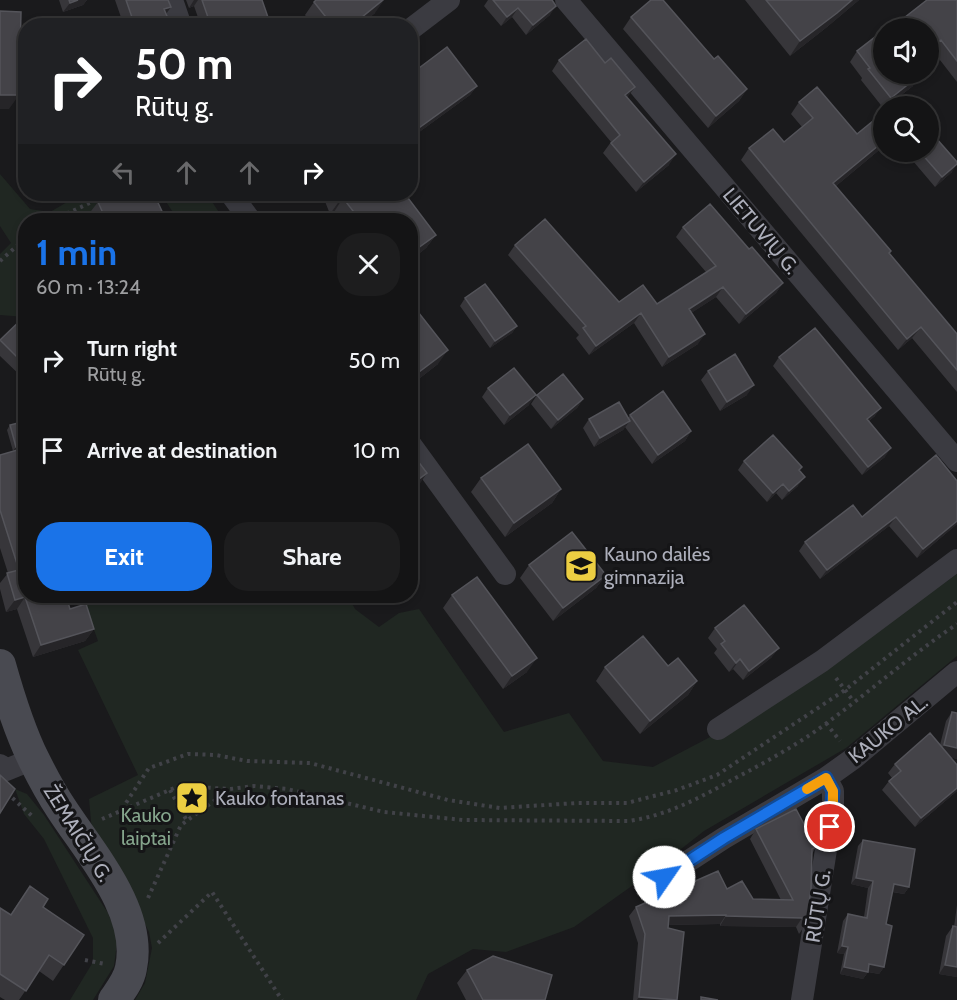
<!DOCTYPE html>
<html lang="en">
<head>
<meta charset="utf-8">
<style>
	body { margin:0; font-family:Cabin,sans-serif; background:#1d1d1e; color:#f1f3f6; height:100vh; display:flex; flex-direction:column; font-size:22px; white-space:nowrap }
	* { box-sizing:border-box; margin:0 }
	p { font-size:20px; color:#9d9ea0 }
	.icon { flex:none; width:33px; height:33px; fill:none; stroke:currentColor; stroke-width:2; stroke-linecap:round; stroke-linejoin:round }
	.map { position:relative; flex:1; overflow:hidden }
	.side { position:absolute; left:18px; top:213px; width:400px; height:390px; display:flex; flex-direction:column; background:#141415; border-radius:24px; box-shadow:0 3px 9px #0003,0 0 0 2px #333334 }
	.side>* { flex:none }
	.top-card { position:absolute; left:18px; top:18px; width:400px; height:183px; border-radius:24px; box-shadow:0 3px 9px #0003,0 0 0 2px #333334; background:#202124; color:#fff; overflow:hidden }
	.controls { position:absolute; left:873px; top:18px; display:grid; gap:12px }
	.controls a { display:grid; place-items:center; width:66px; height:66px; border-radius:50%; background:#141415; box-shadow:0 3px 9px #0003,0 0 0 2px #333334; font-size:30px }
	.pin { position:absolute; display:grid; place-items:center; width:51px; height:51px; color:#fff; margin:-26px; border:3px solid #fff; border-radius:50%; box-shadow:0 2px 6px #0007 }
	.me { position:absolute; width:66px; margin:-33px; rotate:57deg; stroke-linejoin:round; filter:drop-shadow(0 0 4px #0008) }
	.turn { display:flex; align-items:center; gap:21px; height:126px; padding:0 18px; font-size:27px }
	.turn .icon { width:78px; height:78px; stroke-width:2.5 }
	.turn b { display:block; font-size:42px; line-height:51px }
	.lanes { display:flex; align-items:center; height:57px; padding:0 18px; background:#0003; justify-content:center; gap:30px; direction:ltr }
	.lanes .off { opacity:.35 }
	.round { display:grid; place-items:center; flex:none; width:63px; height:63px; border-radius:24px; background:#1d1d1e }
	.headline { display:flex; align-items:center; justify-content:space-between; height:102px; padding:0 18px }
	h1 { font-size:36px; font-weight:700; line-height:45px; color:#1a73e8 }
	.button { display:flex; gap:12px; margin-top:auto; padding:12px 18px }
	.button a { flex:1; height:69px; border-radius:24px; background:#1a73e8; color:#fff; font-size:24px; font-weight:700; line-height:69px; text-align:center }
	.button a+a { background:#1d1d1e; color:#f1f3f6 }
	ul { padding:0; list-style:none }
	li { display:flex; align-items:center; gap:18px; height:90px; padding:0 18px }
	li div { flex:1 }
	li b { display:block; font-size:22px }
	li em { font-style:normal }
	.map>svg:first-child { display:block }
</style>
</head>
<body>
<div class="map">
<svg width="957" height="1000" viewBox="0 0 957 1000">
	<rect width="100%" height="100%" fill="#1a1a1c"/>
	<path fill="#202722" d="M0,174L30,209L50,212L81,194H112L114,198L76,220H26L25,317L0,315V254L11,243L0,226Z
		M161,194H207L224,220H178Z
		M957,574V656L846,748L704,831L653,871L574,927L506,952L473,949L428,974L416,1000H135L145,983L152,948L149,932L130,894L92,832L89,799L138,775L78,650L98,641L82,596H348L355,609L379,627L399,613L419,609L504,732L569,713L603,761L653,767L777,702Z
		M15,789L27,794L44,815L108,913L115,931L117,943L114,966L93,1000H70L93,962V938L44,839L24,814Z"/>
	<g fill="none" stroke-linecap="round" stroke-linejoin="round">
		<path stroke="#414248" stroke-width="4" stroke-dasharray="3 4.5" stroke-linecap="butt" d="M53,220L109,194
			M0,261L26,238
			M836,678L854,702
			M826,723L840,741
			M170,790L187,821
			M7,793L32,816
			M122,809L149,768L188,754L216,755L247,761L310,763L448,800L500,808L577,803H627L677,790L717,775L845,690L957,602
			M102,819L179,786L230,789L254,786L287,789L384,812L463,820L628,821C666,816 697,799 730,781C760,765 790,749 817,730C865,696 908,657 957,624
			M148,898L181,825L229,790
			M158,943L212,892L282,1000
			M85,960L105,964"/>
		<path stroke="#3b3b41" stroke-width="22" d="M172,0L181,26
			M566,0L957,461
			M411,29L449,0
			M231,194L250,220
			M411,445L505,574
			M718,729L822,661L957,560
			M0,765L6,770L33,759
			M664,877L724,838L826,778L854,758L957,672
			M802,1000L833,806V791L826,778"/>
		<path stroke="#494a51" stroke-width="32" d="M0,665C9,697 19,730 34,760C42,776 51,793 61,808C90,853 143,911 131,968C129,980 121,990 114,1000"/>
	</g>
	<path fill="#37363a" d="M59,0H87L83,5L63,12Z
		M115,0H168L166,14L171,26H124Z
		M186,0H262L271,26H201L194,6L189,8Z
		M488,0H552L550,15L526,35L512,17L501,26L484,6Z
		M745,0H859L827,27L790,56Z
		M957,0V82L933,51L900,21Z
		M314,2L375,13L359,26H313L305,15Z
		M631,17L714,59L747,89L739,101L708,128L623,29Z
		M857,51L913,86L887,106H884V109L861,80L862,78L850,62Z
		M559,60L627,97L669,165L636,192L603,153L611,142L552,71Z
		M411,74L477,86L470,95L411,138Z
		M799,102L857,134L884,112V146L836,186L891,251L890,254L957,334V392L912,338L898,350L741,160L749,148L784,142L802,127L791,114Z
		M920,152L952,172L935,187L913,161Z
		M322,194H379L381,198L386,194H405L436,235L426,248L411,260V220H340L334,212L330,214Z
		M98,202L166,220H90L88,215Z
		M683,227L749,249L783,283L776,293L739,324L716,297L691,313L698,344L662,367L634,323L589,355L576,338L579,335L508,255L515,245L619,302L657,304L706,272L676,237Z
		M465,298L517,326L512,333L490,348L460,306Z
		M411,303L438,364L411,385Z
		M26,315V381L0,356V340Z
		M779,357L875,416L869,421L885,457L862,475L773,366Z
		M708,371L747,395L720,411L701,380Z
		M488,388L529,405L504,425L482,397Z
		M537,395L583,399L577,408L551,429L531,404Z
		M630,415L691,431L685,441L652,464L625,427L623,430L594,447L583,428L589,419L628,418Z
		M10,425L25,448L70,609L94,629L85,641L33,657L17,609L6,612L0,589V583L8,573L0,548V455L13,451L7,430Z
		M744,461L799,471L798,486L782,500L776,493L767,502L738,470Z
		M481,478L561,489L552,503L505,537L471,492Z
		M957,481V524L917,558L889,526L820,579L799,551L805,542L862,517Z
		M529,565L606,575L596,588L553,621L520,578Z
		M452,595L527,672L503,689L443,608Z
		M715,628L772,657L743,680L733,669L729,672L714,653L717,649L708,638Z
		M668,666L697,681L688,695L640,734L596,681L605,667Z
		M952,712L957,713V759L950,757L957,765V791L915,827L882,790L889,781L892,778L888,773L895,764L940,745L946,721Z
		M756,829L816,847L812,854L806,924L799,934L796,927L720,926V924L668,925V928L677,1000H633L638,943L629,916L636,907L727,889L753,899L781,900L750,839Z
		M863,840L909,887L904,894L892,892L886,924L884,967L879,974L868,972L863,979L840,974L844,954L837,953L843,921L848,914L864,917L868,888L851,884L858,846Z
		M30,886L43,907L84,935L53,981L39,971L19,1000H5L0,997V908L10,915Z
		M957,905V977L939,974L946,936L953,926L954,927Z
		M467,970L545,1000H466L457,983Z"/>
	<path fill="#262528" d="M78,0H87L83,5L63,12L70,3Z
		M194,0H198L194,6L189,8Z
		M384,0L375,13L359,26H351Z
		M852,0H859L827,27L790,56L800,41Z
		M556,6L550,15L526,35L533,25Z
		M171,7L164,17V9Z
		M518,8L512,17L501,26L507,17Z
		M941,40L933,51L928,55V50Z
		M920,75L913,86L887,106H886L891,98Z
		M477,86L470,95L411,138L416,130Z
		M635,87L627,98L625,95Z
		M747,89L739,101L708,128L716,116Z
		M0,95H19L9,109H0Z
		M884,141V146L825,195L833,183Z
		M676,154L669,165L636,192L644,182Z
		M957,164L952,172L935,187L942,177Z
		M343,198L334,212L330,214L340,200Z
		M436,235L426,248L411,260V253Z
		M783,283L776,293L739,324L746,314Z
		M723,287L716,297L682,319L689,309Z
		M641,313L634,323L589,355L596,346Z
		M517,326L512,333L490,348L495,341Z
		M921,327L912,338L898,350L907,339Z
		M705,334L698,344L662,367L669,357Z
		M448,350L438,364L411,385V381L415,375Z
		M754,385L747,395L720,411L727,402Z
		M536,395L529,405L504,425L510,415Z
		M583,399L577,408L551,429L558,420Z
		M881,408L875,416L861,427L867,419Z
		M630,421L623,430L594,447L600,438Z
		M691,431L685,441L652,464L658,455Z
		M26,444V448L13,451L16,447Z
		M891,448L885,457L862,475L868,467Z
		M427,473L415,491L411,494V485Z
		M805,477L798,486L782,500L789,491Z
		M783,484L776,493L767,502L773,493Z
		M561,489L552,503L505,537L514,523Z
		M896,517L889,526L820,579L827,570Z
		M957,521V524L917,558L923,549Z
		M606,575L596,588L553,621L563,608Z
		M25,597L17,609L6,612L15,600Z
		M94,629L85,641L33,657L41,645Z
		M779,648L772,657L743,680L749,671Z
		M537,658L527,672L503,689L512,676Z
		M740,659L733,669L729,672L736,663Z
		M697,681L688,695L640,734L650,721Z
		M944,745L957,748V759L938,754Z
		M957,788V791L915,827L921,818Z
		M856,878L873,881L868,888L851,884Z
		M894,884L909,887L904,894L889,891Z
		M726,915L720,924L663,925L669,916Z
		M726,916L802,918L796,927L720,926Z
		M842,946L848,947L844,954L837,953Z
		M869,964L884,967L879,974L864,971Z
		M945,965L957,967V977L939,974Z
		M844,967L868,972L863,979L840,974Z
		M639,997L667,1000H637Z"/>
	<path fill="#444348" stroke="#54545a" stroke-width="1.5" d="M69,0H78L70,3Z
		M126,0H168L171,7L164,9L171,26H135Z
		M202,0H262L271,26H211Z
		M316,0H383L351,26H333L314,2Z
		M493,0H552L556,6L533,25L518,8L507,17Z
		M651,0H663L714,59L718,56L747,89L716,116L631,17Z
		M766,0H852L837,13L800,41Z
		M927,0H957V61L941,40L928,50V28H886L898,19L900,21Z
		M0,11L21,12L19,95H0Z
		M884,30V74H919L920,75L891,98L868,69L870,68L857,51Z
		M586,39L605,63L611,58L635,87L625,95L676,154L644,182L611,143L620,135L559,60Z
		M447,47L477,86L416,130L411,124V74Z
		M817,87L857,134L884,112V141L833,183L891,251L889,253L957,334V370L921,327L907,339L749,148L773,129L784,142L813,118L799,102Z
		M896,101L900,106H890Z
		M936,138L957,162V164L942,177L920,152H928V144Z
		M118,194H154L166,220H106L98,202Z
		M337,194H379L381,198L386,194H405L436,235L411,253V220H360L343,198L340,200Z
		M710,204L749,249L752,247L783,283L746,314L723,287L689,309L705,334L669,357L641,313L596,346L583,328L586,326L515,245L545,219L619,302L643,285L657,304L716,266L683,227Z
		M485,284L517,326L495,341L465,298Z
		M411,303L448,350L415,375L411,370Z
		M26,315V366L0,340Z
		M815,328L881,408L867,419L891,448L868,467L779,357Z
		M735,354L754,385L727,402L708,371Z
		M514,368L536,395L510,415L488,388Z
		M563,374L583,399L558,420L537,395Z
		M663,391L691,431L658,455L630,415Z
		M619,402L630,421L600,438L589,419Z
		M26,421V444L16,447L10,425Z
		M773,435L802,467L799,470L805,477L789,491L783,484L773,493L744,461Z
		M528,444L561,489L514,523L481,478Z
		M24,448L26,451V596H66L70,609L86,604L94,629L41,645L25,597L15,600L7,573L19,570L0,510V455Z
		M411,452L427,473L411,485Z
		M936,455L957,481V521L923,549L896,517L827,570L805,542L853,505L862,517Z
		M572,532L606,575L563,608L529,565Z
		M477,577L537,658L512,676L452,595Z
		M744,605L779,648L749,671L740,659L736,663L721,644L725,641L715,628Z
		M643,636L668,666L678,658L697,681L650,721L605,667Z
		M952,712L957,713V748L944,745Z
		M930,733L957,765V788L921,818L889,781L901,771L895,764Z
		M0,775L15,789L0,813Z
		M796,809L816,847L812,849L811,889L806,924L802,918L726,916V915L669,916L668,928L684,932L677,1000L639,997L645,934L636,907L718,871L727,889L742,881L753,899L793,900L756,829Z
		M863,840L915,849L909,887L894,884L886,924L892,926L884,967L869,964L868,972L844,967L848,947L842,946L848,914L867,918L873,881L856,878Z
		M30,886L48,899L43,907L84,935L64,965L49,955L26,991L0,974V908L11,915Z
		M953,926L957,927V967L945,965Z
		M493,956L552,975L545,1000H483L467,970Z
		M701,997L718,1000H701Z"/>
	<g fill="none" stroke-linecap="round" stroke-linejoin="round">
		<defs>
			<path id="route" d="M664,877L724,838L826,778L833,791L830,827"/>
		</defs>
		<use href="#route" stroke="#114b97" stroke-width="15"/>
		<use href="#route" stroke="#1a73e8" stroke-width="10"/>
		<path stroke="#f59e0b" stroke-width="10" d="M807,789L826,778L833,791V803"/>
	</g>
	<defs>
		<symbol id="school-square" viewBox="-11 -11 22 22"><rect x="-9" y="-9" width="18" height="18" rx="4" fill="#ecce42" stroke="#151517"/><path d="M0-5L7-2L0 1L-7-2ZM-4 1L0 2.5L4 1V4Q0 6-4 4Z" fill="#111"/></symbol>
		<symbol id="sight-square" viewBox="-11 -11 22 22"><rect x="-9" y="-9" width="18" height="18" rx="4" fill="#ecce42" stroke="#151517"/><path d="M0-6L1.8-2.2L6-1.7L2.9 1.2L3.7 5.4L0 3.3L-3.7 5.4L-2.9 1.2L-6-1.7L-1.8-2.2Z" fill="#111"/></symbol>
	</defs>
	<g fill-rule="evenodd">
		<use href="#school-square" x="562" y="547" width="38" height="38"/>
		<use href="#sight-square" x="173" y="779" width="38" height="38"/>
	</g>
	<g text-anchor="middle" stroke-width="6" stroke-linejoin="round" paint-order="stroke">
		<g font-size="20" fill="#adafbb" stroke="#151517">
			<text transform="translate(761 231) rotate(50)" y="7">LIETUVIŲ G.</text>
			<text transform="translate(888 729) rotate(-39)" y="7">KAUKO AL.</text>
			<text transform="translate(78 833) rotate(58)" y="7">ŽEMAIČIŲ G.</text>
			<text transform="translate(818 906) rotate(-81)" y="7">RŪTŲ G.</text>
		</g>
		<g font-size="20" fill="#adafbb" stroke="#151517" text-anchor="start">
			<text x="604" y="561">Kauno dailės<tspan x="604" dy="23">gimnazija</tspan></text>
			<text x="215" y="805">Kauko fontanas</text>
		</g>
		<g font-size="20" fill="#85a58c" stroke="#151517">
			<text x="146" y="822">Kauko<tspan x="146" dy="23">laiptai</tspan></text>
		</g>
	</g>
</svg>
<div class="controls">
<a><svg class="icon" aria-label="sound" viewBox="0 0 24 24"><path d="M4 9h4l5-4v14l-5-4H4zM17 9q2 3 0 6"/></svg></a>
<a><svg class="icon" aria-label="search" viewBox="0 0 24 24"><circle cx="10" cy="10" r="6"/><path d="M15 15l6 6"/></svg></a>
</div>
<div class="pin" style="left:830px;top:827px;background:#d93025"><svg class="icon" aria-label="arrive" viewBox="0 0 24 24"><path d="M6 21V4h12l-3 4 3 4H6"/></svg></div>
<svg class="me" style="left:664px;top:877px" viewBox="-20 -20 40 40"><circle r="19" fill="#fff"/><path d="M0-13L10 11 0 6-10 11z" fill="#1a73e8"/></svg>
<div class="top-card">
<div class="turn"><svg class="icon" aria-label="right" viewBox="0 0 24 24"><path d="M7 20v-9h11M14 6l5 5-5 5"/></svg><div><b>50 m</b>Rūtų g.</div></div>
<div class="lanes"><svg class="icon off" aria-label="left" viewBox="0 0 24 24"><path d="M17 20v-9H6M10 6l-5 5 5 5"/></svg><svg class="icon off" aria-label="ahead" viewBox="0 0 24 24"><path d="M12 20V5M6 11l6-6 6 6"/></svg><svg class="icon off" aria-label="ahead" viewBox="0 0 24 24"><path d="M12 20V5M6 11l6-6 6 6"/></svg><svg class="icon" aria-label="right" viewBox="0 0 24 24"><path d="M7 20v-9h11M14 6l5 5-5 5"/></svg></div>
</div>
<section class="side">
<div class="headline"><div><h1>1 min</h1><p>60 m · 13:24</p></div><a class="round"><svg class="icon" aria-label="close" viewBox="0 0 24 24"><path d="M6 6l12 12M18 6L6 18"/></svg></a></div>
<ul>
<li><svg class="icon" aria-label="right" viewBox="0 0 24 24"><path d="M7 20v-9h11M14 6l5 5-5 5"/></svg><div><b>Turn right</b><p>Rūtų g.</p></div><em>50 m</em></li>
<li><svg class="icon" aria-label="arrive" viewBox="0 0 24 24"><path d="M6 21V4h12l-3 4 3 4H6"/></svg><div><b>Arrive at destination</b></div><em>10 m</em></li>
</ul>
<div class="button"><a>Exit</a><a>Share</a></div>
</section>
</div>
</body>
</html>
